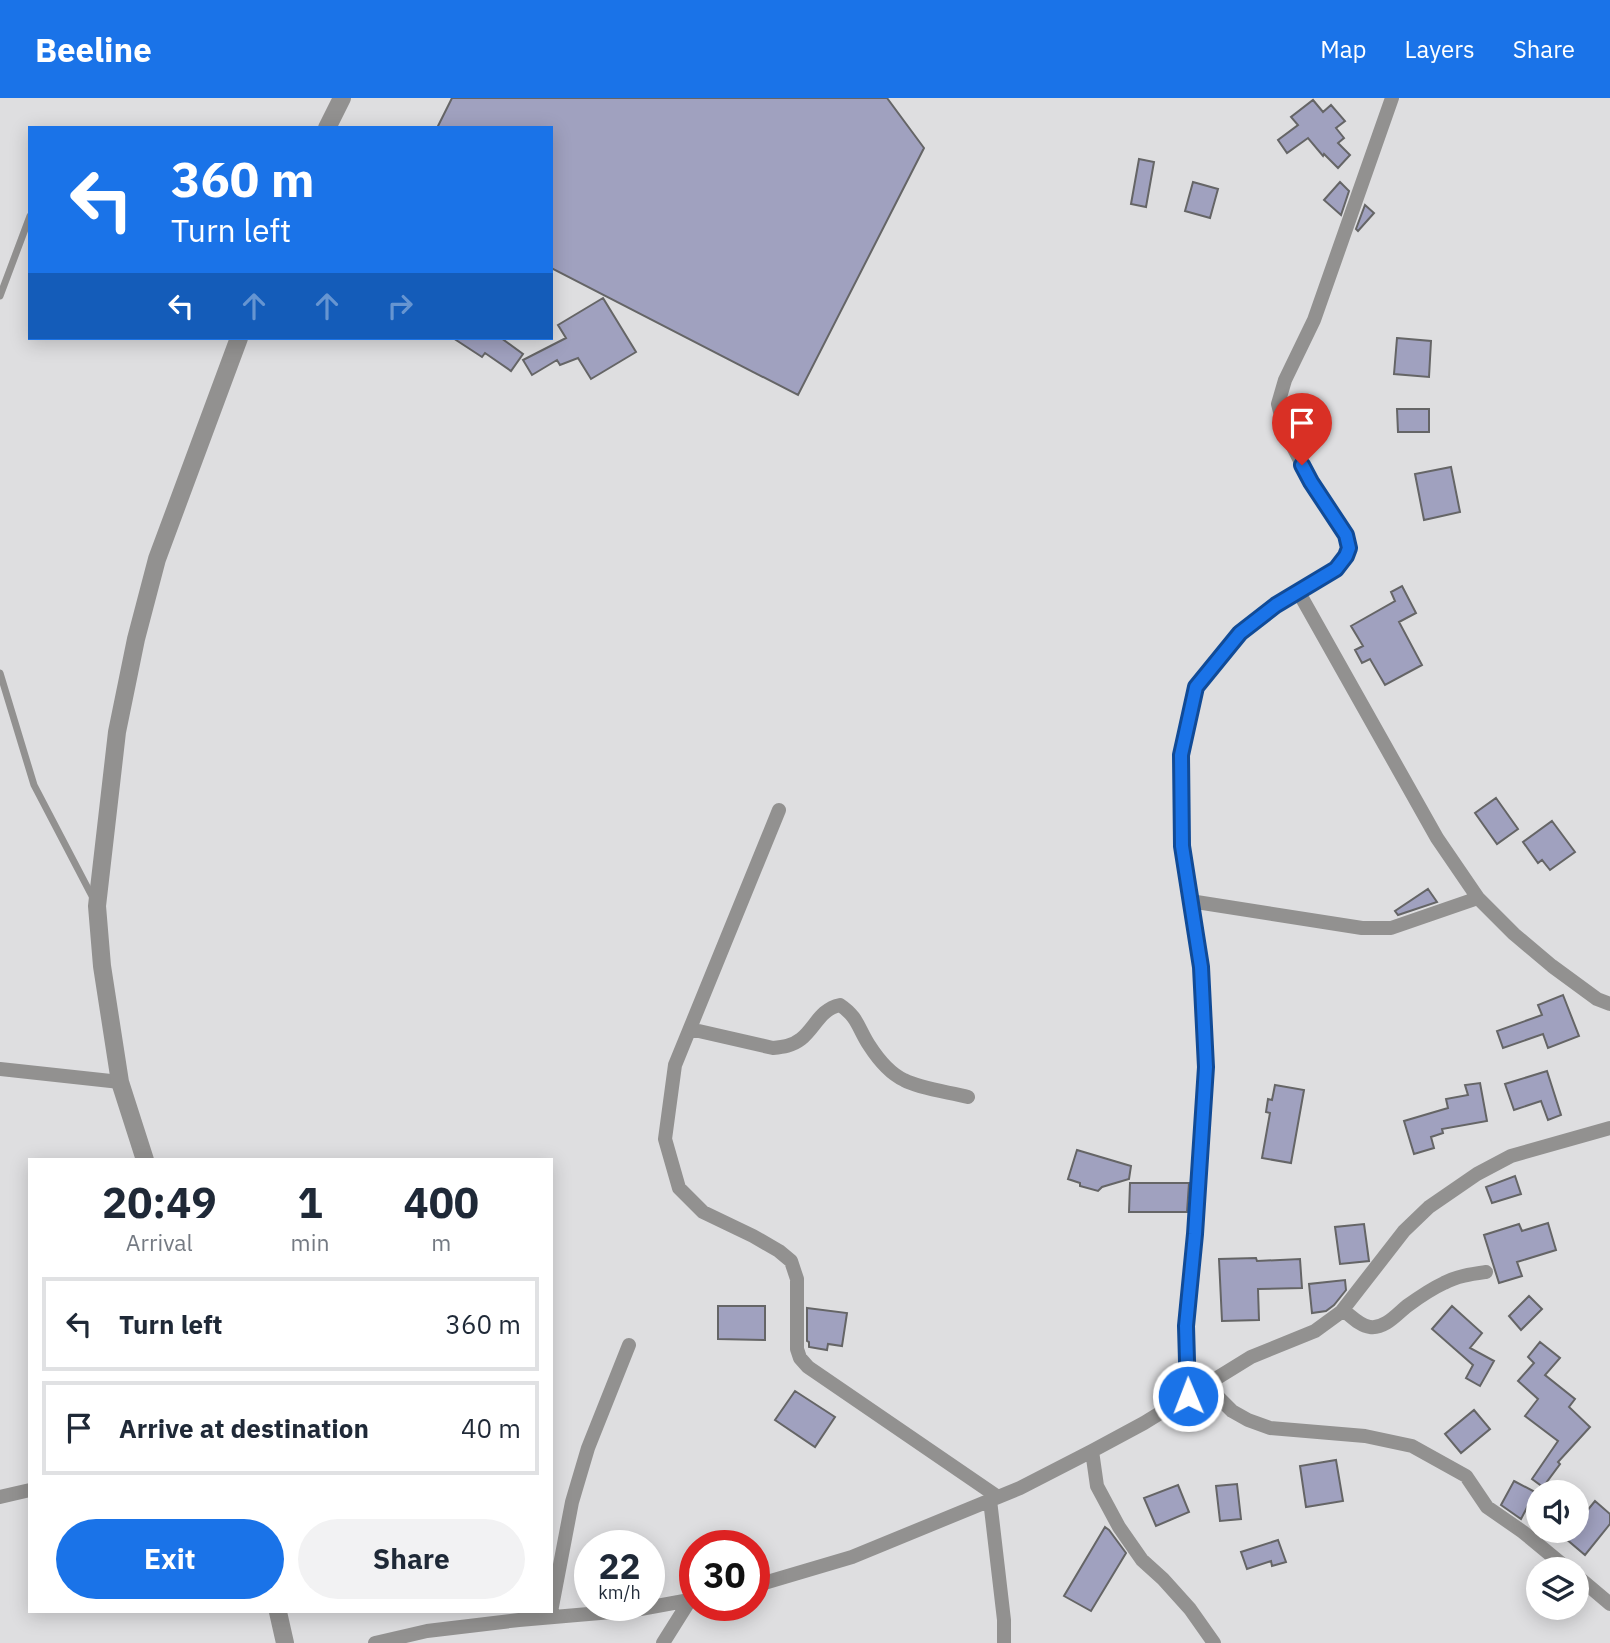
<!DOCTYPE html>
<html lang="en">
<head>
<meta charset="utf-8">
<style>
	body { margin:0; font-family:"IBM Plex Sans",sans-serif; background:#f2f2f3; color:#1f2937; height:100vh; display:flex; flex-direction:column; font-size:26px; white-space:nowrap }
	* { box-sizing:border-box; margin:0 }
	p { font-size:23px; color:#747a83 }
	.icon { flex:none; width:38px; height:38px; fill:none; stroke:currentColor; stroke-width:2; stroke-linecap:round; stroke-linejoin:round }
	.map { position:relative; flex:1; overflow:hidden }
	.side { position:absolute; left:28px; top:1060px; width:525px; height:455px; display:flex; flex-direction:column; background:#fff; border-radius:0px; box-shadow:0 4px 18px #0003 }
	.side>* { flex:none }
	.guide { position:absolute; left:28px; top:28px; width:525px; height:214px; border-radius:0px; box-shadow:0 4px 18px #0003; background:#1a73e8; color:#fff; overflow:hidden }
	.fabs { position:absolute; left:1526px; top:1382px; display:grid; gap:14px }
	.fabs a { display:grid; place-items:center; width:63px; height:63px; border-radius:50%; background:#fff; box-shadow:0 4px 18px #0003; font-size:35px }
	.speed { position:absolute; left:574px; top:1432px; display:flex; gap:14px; font-size:35px; font-weight:700; text-align:center }
	.speed>* { display:grid; place-content:center; width:91px; height:91px; border-radius:50%; background:#fff; box-shadow:0 4px 18px #0003; line-height:1 }
	.speed small { font-size:18px; font-weight:400 }
	.speed .limit { border:10px solid #d22; background:#fff; color:#111 }
	.pin { position:absolute; display:grid; place-items:center; width:60px; height:60px; color:#fff; margin:-72px -30px; border-radius:50% 50% 50% 0; rotate:-45deg; box-shadow:0 0 7px #0007 }
	.pin .icon { rotate:45deg }
	.me { position:absolute; width:77px; margin:-38px; rotate:359deg; stroke-linejoin:round; filter:drop-shadow(0 0 5px #0008) }
	.turn { display:flex; align-items:center; gap:24px; height:147px; padding:0 28px; font-size:32px }
	.turn .icon { width:91px; height:91px; stroke-width:2.5 }
	.turn b { display:block; font-size:49px; line-height:60px }
	.lanes { display:flex; align-items:center; height:66px; padding:0 28px; background:#0003; justify-content:center; gap:35px; direction:ltr }
	.lanes .off { opacity:.35 }
	.eta { display:flex; justify-content:space-evenly; align-items:center; height:119px; text-align:center }
	.eta b { font-size:42px; font-weight:700; line-height:49px }
	.button { display:flex; gap:14px; margin-top:auto; padding:14px 28px }
	.button a { flex:1; height:80px; border-radius:42px; background:#1a73e8; color:#fff; font-size:28px; font-weight:700; line-height:80px; text-align:center }
	.button a+a { background:#f2f2f3; color:#1f2937 }
	ul { padding:0; list-style:none }
	li { display:flex; align-items:center; gap:21px; height:94px; margin:0 14px 10px; padding:0 14px; border:4px solid #e0e1e3; border-radius:0px }
	li div { flex:1 }
	li b { display:block; font-size:26px }
	li em { font-style:normal }
	header { display:flex; align-items:center; gap:42px; box-sizing:border-box; height:98px; padding:0 35px; background:#1a73e8; color:#fff }
	header strong { font-size:33px }
	nav { display:flex; gap:38px; margin-inline-start:auto; font-size:24px }
	.map>svg:first-child { display:block }
</style>
</head>
<body>
<header>
<strong>Beeline</strong>
<nav><a>Map</a><a>Layers</a><a>Share</a></nav>
</header>
<div class="map">
<svg width="1610" height="1545" viewBox="0 0 1610 1545">
	<rect width="100%" height="100%" fill="#dedee0"/>
	<path fill="#a0a1bf" stroke="#656566" stroke-width="2" d="M452,0H887L924,50L798,297L551,170V30H437Z
		M1313,2L1323,14L1331,7L1345,23L1336,30L1344,40L1338,45L1350,57L1338,70L1324,56L1323,58L1308,40L1287,55L1278,42L1298,27L1291,19Z
		M1139,61L1154,64L1146,109L1131,106Z
		M1193,84L1218,91L1210,120L1185,113Z
		M1340,84L1349,93L1341,117L1324,102Z
		M1365,107L1374,115L1358,133L1356,131Z
		M603,200L636,254L591,281L578,260L560,267L557,262L532,277L523,262L566,240L558,227Z
		M453,240H501L523,256L511,273L485,255L482,259Z
		M1397,240L1431,243L1429,279L1394,276Z
		M1397,311H1429V334H1398Z
		M1451,369L1460,414L1424,422L1415,376Z
		M1402,488L1416,515L1399,524L1422,567L1385,587L1370,561L1362,565L1355,552L1363,548L1351,528L1395,503L1391,494Z
		M1496,700L1518,731L1497,746L1475,715Z
		M1552,723L1575,754L1550,772L1542,762L1538,765L1523,744Z
		M1428,791L1437,804L1398,817L1395,813Z
		M1563,897L1579,938L1548,950L1543,936L1503,950L1497,933L1542,917L1538,907Z
		M1547,973L1561,1017L1548,1022L1541,1003L1514,1012L1505,986Z
		M1480,985L1487,1023L1442,1031L1443,1035L1431,1039L1434,1050L1414,1056L1404,1023L1448,1010L1446,1001L1468,997L1465,987Z
		M1275,987L1304,992L1291,1065L1262,1060L1270,1015L1266,1014L1268,1001L1272,1002Z
		M1077,1052L1131,1068L1129,1081L1102,1089L1098,1093L1080,1088V1085L1068,1081Z
		M1515,1078L1521,1096L1492,1105L1486,1089Z
		M1130,1085H1189L1187,1114H1129Z
		M1548,1125L1556,1152L1517,1164L1522,1178L1499,1185L1484,1137L1519,1126L1522,1133Z
		M1364,1126L1369,1163L1340,1166L1335,1129Z
		M1256,1160L1257,1163L1300,1161L1302,1190L1258,1191L1259,1222L1222,1223L1219,1161Z
		M1345,1182L1346,1192L1334,1207L1326,1213L1312,1215L1309,1186Z
		M1529,1198L1542,1211L1521,1232L1509,1218Z
		M718,1208H765V1242L718,1241Z
		M1452,1208L1482,1235L1470,1250L1494,1263L1480,1288L1466,1280L1473,1267L1432,1231Z
		M807,1210L847,1215L842,1248L828,1246L827,1252L809,1249V1244L807,1243Z
		M1540,1244L1560,1260L1545,1277L1575,1301L1569,1309L1590,1329L1558,1364L1560,1366L1543,1389L1532,1381L1558,1343L1525,1318L1538,1301L1518,1283L1534,1265L1528,1259Z
		M795,1293L835,1319L815,1349L775,1322Z
		M1474,1312L1490,1331L1461,1355L1445,1336Z
		M1336,1362L1343,1403L1306,1409L1300,1368Z
		M1514,1383L1535,1394L1521,1421L1501,1407Z
		M1237,1386L1241,1421L1220,1423L1216,1388Z
		M1178,1387L1189,1414L1156,1428L1144,1400Z
		M1595,1403L1610,1416V1426L1585,1457L1565,1440L1570,1433H1577V1425Z
		M1105,1429L1109,1432L1126,1455L1091,1513L1064,1498Z
		M1278,1442L1286,1464L1272,1468L1271,1463L1247,1471L1241,1454Z"/>
	<g fill="none" stroke-linecap="round" stroke-linejoin="round">
		<path stroke="#929190" stroke-width="7" d="M0,198L30,118
			M0,575L34,687L93,800"/>
		<path stroke="#929190" stroke-width="14" d="M1298,493L1437,740L1478,800L1514,836L1552,868L1597,901L1610,906
			M779,712L675,967L665,1041L679,1090L703,1114L753,1138L779,1153L791,1163L797,1181V1251L800,1260L808,1269L998,1399
			M1190,803L1362,830H1391L1478,800
			M690,931L773,950C783,949 792,948 801,941C815,930 820,911 840,907C858,919 858,930 869,947C878,961 889,975 904,982C921,991 949,994 968,999
			M0,971L120,984
			M1343,1212C1351,1218 1360,1228 1370,1229C1385,1231 1397,1216 1407,1208C1418,1200 1431,1191 1444,1185C1457,1178 1472,1176 1486,1174
			M1206,1287L1232,1313L1248,1322L1270,1330L1365,1338L1412,1348L1466,1378L1487,1409L1523,1434L1569,1472
			M1188,1298L1186,1228L1195,1135L1206,969L1201,869L1182,748L1181,657L1196,589L1240,535L1276,507L1336,471L1346,458L1349,450L1346,437L1311,384L1285,333L1278,306L1285,282L1314,222L1392,0
			M1092,1353L1097,1388L1119,1429L1142,1462L1163,1481L1190,1511L1214,1545
			M0,1399L30,1392
			M990,1402L1004,1522V1545
			M1577,1478L1610,1506
			M754,1488L852,1459L1020,1390L1092,1353L1144,1325L1251,1259L1315,1233L1341,1214L1404,1133L1429,1109L1477,1076L1511,1058L1610,1030
			M550,1519L572,1404L588,1350L629,1247
			M375,1545L427,1533L519,1522L635,1512L695,1501
			M663,1545L690,1502"/>
		<path stroke="#929190" stroke-width="18" d="M327,30L342,0
			M145,1062L120,984L102,868L97,808L117,634L136,541L157,461L239,240
			M278,1514L285,1545"/>
	</g>
	<g fill="none" stroke-linecap="round" stroke-linejoin="round">
		<defs>
			<path id="route" d="M1188,1298L1186,1228L1195,1136L1206,969L1201,869L1182,748L1181,657L1196,589L1240,535L1276,507L1336,471L1346,458L1349,450L1346,437L1311,384L1302,367"/>
		</defs>
		<use href="#route" stroke="#114b97" stroke-width="18"/>
		<use href="#route" stroke="#1a73e8" stroke-width="12"/>
	</g>
</svg>
<div class="fabs">
<a><svg class="icon" aria-label="sound" viewBox="0 0 24 24"><path d="M4 9h4l5-4v14l-5-4H4zM17 9q2 3 0 6"/></svg></a>
<a><svg class="icon" aria-label="layers" viewBox="0 0 24 24"><path d="M12 4l9 5-9 5-9-5zM3 14l9 5 9-5"/></svg></a>
</div>
<div class="speed"><div>22<small>km/h</small></div><div class="limit">30</div></div>
<div class="pin" style="left:1302px;top:367px;background:#d93025"><svg class="icon" aria-label="arrive" viewBox="0 0 24 24"><path d="M6 21V4h12l-3 4 3 4H6"/></svg></div>
<svg class="me" style="left:1188px;top:1298px" viewBox="-20 -20 40 40"><circle r="17" fill="#1a73e8" stroke="#fff" stroke-width="3"/><path d="M0-11L8 9 0 5-8 9z" fill="#fff"/></svg>
<div class="guide">
<div class="turn"><svg class="icon" aria-label="left" viewBox="0 0 24 24"><path d="M17 20v-9H6M10 6l-5 5 5 5"/></svg><div><b>360 m</b>Turn left</div></div>
<div class="lanes"><svg class="icon" aria-label="left" viewBox="0 0 24 24"><path d="M17 20v-9H6M10 6l-5 5 5 5"/></svg><svg class="icon off" aria-label="ahead" viewBox="0 0 24 24"><path d="M12 20V5M6 11l6-6 6 6"/></svg><svg class="icon off" aria-label="ahead" viewBox="0 0 24 24"><path d="M12 20V5M6 11l6-6 6 6"/></svg><svg class="icon off" aria-label="right" viewBox="0 0 24 24"><path d="M7 20v-9h11M14 6l5 5-5 5"/></svg></div>
</div>
<section class="side">
<div class="eta">
<div><b>20:49</b><p>Arrival</p></div>
<div><b>1</b><p>min</p></div>
<div><b>400</b><p>m</p></div>
</div>
<ul>
<li><svg class="icon" aria-label="left" viewBox="0 0 24 24"><path d="M17 20v-9H6M10 6l-5 5 5 5"/></svg><div><b>Turn left</b></div><em>360 m</em></li>
<li><svg class="icon" aria-label="arrive" viewBox="0 0 24 24"><path d="M6 21V4h12l-3 4 3 4H6"/></svg><div><b>Arrive at destination</b></div><em>40 m</em></li>
</ul>
<div class="button"><a>Exit</a><a>Share</a></div>
</section>
</div>
</body>
</html>
